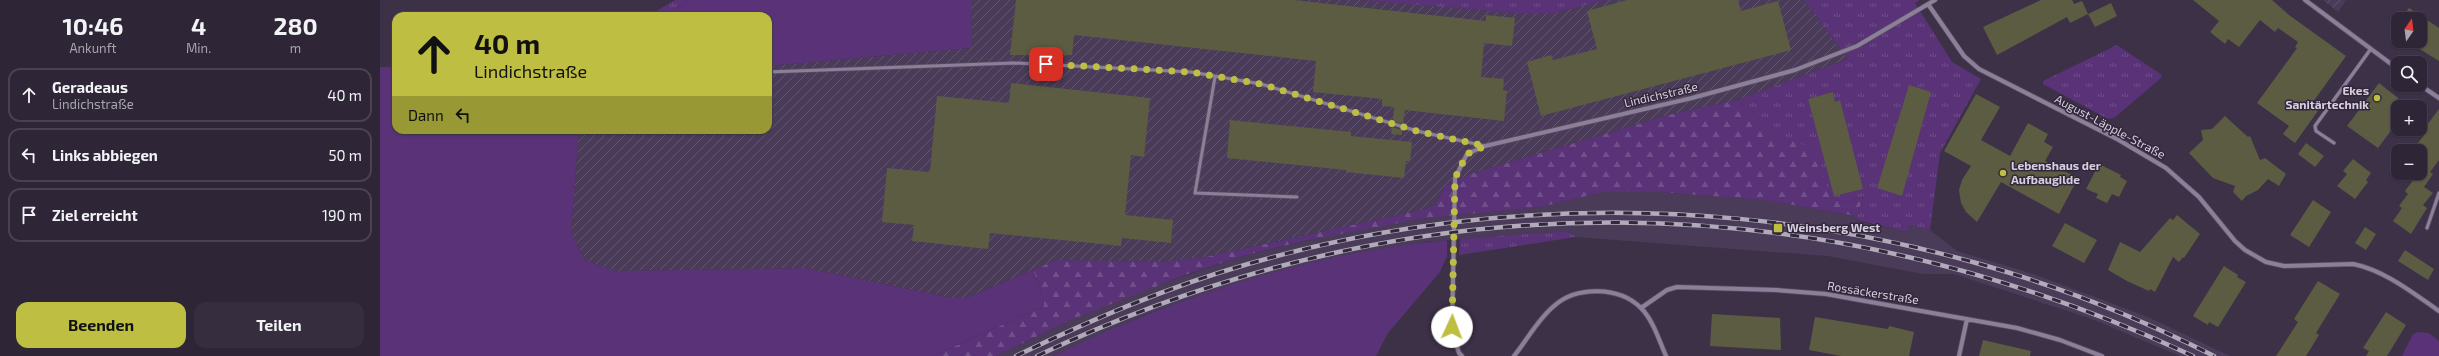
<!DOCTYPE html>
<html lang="de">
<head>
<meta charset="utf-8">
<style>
	body { margin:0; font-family:"Exo 2",sans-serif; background:#362d3e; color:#f1f3f6; height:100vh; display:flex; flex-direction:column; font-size:15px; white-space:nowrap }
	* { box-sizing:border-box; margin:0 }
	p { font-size:13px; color:#a7a5ad }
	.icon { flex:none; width:22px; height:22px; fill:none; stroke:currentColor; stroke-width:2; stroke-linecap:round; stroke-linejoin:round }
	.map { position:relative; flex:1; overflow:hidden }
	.details { display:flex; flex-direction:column; background:#2e2536; width:380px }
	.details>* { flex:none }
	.guide { position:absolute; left:12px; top:12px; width:380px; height:122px; border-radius:12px; box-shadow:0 1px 3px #0004,0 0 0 1px #494251; background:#bebf42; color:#111; overflow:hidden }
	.needle { width:26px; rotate:14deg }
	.controls { position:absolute; left:2011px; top:12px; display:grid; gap:8px }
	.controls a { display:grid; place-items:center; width:36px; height:36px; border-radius:8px; background:#2e2536; box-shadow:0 1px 3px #0004,0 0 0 1px #494251; font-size:20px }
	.pin { position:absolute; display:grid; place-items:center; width:34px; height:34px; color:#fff; margin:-17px; border-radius:8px; box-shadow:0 2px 6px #0006 }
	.me { position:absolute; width:44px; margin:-22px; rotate:2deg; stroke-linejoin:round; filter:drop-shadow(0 0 3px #0008) }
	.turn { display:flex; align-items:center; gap:14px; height:84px; padding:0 16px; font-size:18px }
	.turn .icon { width:52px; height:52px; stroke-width:2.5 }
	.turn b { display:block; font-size:28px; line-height:34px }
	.then { display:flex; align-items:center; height:38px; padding:0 16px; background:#0003; gap:8px; font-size:15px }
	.eta { display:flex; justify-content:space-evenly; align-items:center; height:68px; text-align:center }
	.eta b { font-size:24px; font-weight:700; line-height:28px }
	.cta { display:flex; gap:8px; margin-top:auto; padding:8px 16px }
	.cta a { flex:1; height:46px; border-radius:12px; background:#bebf42; color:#111; font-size:16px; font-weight:700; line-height:46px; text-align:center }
	.cta a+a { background:#362d3e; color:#f1f3f6 }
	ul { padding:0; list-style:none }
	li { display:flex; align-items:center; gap:12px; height:54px; margin:0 8px 6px; padding:0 8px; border:2px solid #494251; border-radius:12px }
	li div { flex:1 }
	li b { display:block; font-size:15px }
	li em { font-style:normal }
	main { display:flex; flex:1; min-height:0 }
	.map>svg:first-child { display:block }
</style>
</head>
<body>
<main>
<section class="details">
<div class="eta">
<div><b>10:46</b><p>Ankunft</p></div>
<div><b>4</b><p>Min.</p></div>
<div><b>280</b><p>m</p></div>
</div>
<ul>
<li><svg class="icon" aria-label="ahead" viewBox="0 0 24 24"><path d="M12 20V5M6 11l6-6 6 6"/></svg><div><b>Geradeaus</b><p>Lindichstraße</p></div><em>40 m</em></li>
<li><svg class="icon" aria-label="left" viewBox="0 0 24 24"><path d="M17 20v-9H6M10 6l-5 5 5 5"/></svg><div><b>Links abbiegen</b></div><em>50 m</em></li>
<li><svg class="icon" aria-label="arrive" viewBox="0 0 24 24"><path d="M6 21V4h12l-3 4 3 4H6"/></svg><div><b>Ziel erreicht</b></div><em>190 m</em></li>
</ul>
<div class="cta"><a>Beenden</a><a>Teilen</a></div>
</section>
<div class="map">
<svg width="2059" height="356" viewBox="0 0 2059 356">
	<defs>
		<pattern id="industrial-furrows" width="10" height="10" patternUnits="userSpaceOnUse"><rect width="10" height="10" fill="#4a3c58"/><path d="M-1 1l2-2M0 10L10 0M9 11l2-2" fill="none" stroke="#635770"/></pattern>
		<pattern id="grass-tufts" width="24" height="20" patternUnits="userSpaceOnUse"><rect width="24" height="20" fill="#593277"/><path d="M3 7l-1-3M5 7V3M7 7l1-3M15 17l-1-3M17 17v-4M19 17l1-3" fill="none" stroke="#704f8a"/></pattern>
		<pattern id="forest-firs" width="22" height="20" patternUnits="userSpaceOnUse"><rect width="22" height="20" fill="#593277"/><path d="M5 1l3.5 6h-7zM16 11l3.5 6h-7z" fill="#704f8a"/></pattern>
	</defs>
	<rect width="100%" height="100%" fill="#3d3148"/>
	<path fill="#4a3c58" d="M1223,192H1278L1384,200L1476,216L1477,221L1527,232L1529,225L1550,230L1577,251L1653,274L1715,297L1770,318L1850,356H1800L1709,318L1574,274H1543L1448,256L1196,237L1187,231L1044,242L815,297L762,316L673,356H616L693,319L752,294L863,256L977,229L1039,219L1161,207Z"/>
	<path fill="url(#industrial-furrows)" d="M591,0H980L1134,13H1174L1226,0H1424L1468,59L1357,100L1288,115L1090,174L1065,186L1056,204L1046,209L826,257L780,262L677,260L586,298H573L425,268L234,271L205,260L191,233L199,130H388V66L592,48Z
		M1943,0H1966L1958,12Z"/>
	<path fill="url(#grass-tufts)" d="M295,0H310L283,16H268Z
		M980,0H1226L1174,13H1134Z
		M1424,0H1540L1535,3L1572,62L1601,79L1560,153L1550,230L1529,225L1527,232L1477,220L1476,216L1484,196L1464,203L1450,195L1433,149L1392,134L1371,110L1357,100L1468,59Z
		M1737,45L1782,75L1781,78L1734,118L1728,119L1663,84V81Z
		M1187,231L1196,237L1079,255L1080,239Z"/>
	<path fill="url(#forest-firs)" d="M1357,100L1371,110L1392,134L1433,148L1450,195L1464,203L1484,196L1476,216L1384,200L1278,192H1223L1161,207L1039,219L924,241L863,256L805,275L693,319L616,356H553L664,306L661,291L653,270L677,260L780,262L826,257L1046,209L1056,204L1065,186L1090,174L1288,115Z"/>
	<path fill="#593277" d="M310,0H591L592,48L388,66V16H283Z
		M0,67H16V130H199L191,233L205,260L234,271L425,268L573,298H586L653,270L661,291L664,306L553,356H0Z
		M1067,240V256L1060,272L1008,333L996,356H673C796,296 931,253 1067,240Z
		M2038,332L2049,333L2059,341V356H2022L2033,334Z"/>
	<path fill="#5b5c42" d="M636,0H913L1106,21V15L1135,18L1132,46L1104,43L1101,77L1124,79L1123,90L1127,91L1124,121L1025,110L1023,124L1013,121L1014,107L1002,106V99L933,92L936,61L694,35L692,55H630Z
		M1247,0H1358L1361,11L1398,1L1411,50L1161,116L1147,62L1171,55L1173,60L1217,49L1207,11Z
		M1661,0H1692L1694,4L1702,1L1708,14L1690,23L1687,17L1617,55L1603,27Z
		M1813,0H1892L1909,15L1966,56L1933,102L1940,108L1915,143L1903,134L1909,126L1877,103L1917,48L1915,47L1918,42L1898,28L1895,32L1880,20L1859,47L1848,39L1845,44L1830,32L1839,21Z
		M1731,3L1737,16L1715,27L1708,14Z
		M2029,8L2059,28V61L2027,41H2040V19H2021Z
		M631,83L770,98L764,157L751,155L745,215L793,220L791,243L742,238L741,246L610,233L608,249L532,241L534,225L502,222L507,168L550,172L557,96L629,103Z
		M1999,83L2018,98V121L1998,148L1967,126Z
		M1529,85L1551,92L1522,196L1497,188Z
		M1453,92L1455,102L1460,100L1483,189L1454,196L1428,99Z
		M1596,94L1620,107L1601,140L1630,156L1648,123L1668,134L1664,142L1673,147L1665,161L1698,178L1679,214L1621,182L1597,222L1586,212L1581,203L1579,190L1582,180L1591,166L1564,151Z
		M2059,109V160L2050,172L2053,174L2044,187L2053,193L2043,205L2047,208L2031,234L2013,221L2022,208L2019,206L2028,194L2025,191L2034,179L2026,173H2040V155L2043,151H2037L2041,146L2038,143L2047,131L2044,129Z
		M1845,116L1868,137L1870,136L1880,160L1885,158L1906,174L1899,186L1888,179L1878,190L1866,196L1862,201L1853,192L1855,186L1833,178L1809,153L1823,140L1821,130L1832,129Z
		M850,120L971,132V136L1032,142L1030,161H1026L1024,178L966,172V170L847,158Z
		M1012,127L1022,130V135L1011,134Z
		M1926,143L1944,156L1935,167L1918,154Z
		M1973,159L1991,173L1986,180L1988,182L1975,199L1957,186L1967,174L1963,171Z
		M1719,164L1741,175L1740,177L1747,181L1739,197L1732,194L1727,203L1716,198L1718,194L1706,189Z
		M1933,200L1951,212L1929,247L1910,235Z
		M1797,215L1820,234L1804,258L1803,257L1799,262L1793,257L1775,292L1770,289L1769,291L1747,281L1728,270L1740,242L1760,252L1790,218L1793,220Z
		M1685,223L1717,240L1704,263L1672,246Z
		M1985,227L1996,234L1986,250L1975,243Z
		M2025,250L2054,269L2048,280L2018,261Z
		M1844,266L1858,275L1857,277L1866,282L1838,327L1829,322L1828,325L1813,316Z
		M1938,281L1960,294L1936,333L1939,335L1926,356H1896L1918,322L1914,319Z
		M2006,312L2026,325L2007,356H1986L1989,351L1983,348Z
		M1332,314L1400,318L1401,350L1330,346Z
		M1435,317L1508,329L1509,326L1534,332L1529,356H1461L1429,350Z
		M1603,340L1651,351L1650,356H1599Z"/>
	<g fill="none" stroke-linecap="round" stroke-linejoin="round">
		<defs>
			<path id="service" d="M388,72L634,63L811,72L881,84L1037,131L1105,146
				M835,77L815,193L917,197
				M1954,143L1936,131L1935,126L1990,50
				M2047,228L2059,193"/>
			<path id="minor" d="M1925,0L2018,69
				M1548,4L1584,56L1599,69L1737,139L1786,168L1819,197L1855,241L1865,250L1886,262L1904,266L1973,264C2004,270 2033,293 2059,311
				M2040,85L2059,98
				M1261,308L1287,290L1297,287L1396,290L1446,294L1485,301L1637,328L1680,340L1722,356
				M1082,356L1079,353L1072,331L1075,178L1087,154L1105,146L1312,98L1415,70L1477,46L1555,0
				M1134,356C1147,340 1158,319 1174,306C1196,286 1239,286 1261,308C1273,320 1279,340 1286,356
				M1579,356L1587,319"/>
		</defs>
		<use href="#service" stroke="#595062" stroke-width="4.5"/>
		<use href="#minor" stroke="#595062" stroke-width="5.5"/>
		<use href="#service" stroke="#8c7f99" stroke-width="3"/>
		<use href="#minor" stroke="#8c7f99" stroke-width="4"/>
		<defs>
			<path id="rail" d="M636,356C711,320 787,287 868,264C1186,172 1539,205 1834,356
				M657,356C1037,176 1433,180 1813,356"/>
		</defs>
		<use href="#rail" stroke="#b1aaba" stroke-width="4.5"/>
		<use href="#rail" stroke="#33273d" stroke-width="3" stroke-dasharray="9" stroke-linecap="butt"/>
	</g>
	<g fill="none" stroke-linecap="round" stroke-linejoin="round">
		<path stroke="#bebf42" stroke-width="7" stroke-dasharray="0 12.6" d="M666,64L811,72L881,84L1037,131L1105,146L1087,154L1075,178L1072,327"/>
	</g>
	<g fill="#bebf42" stroke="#33273d" stroke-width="1.5">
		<circle cx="1997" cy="98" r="4"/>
		<circle cx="1623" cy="173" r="4"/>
		<rect x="1393" y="223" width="10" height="10" rx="2"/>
	</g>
	<g text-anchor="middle" stroke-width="3" stroke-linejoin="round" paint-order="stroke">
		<g font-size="12" font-weight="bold" fill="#d6d0de" stroke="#33273d" text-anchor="start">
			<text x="1989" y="95" text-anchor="end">Ekes<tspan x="1989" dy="14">Sanitärtechnik</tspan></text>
			<text x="1631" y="170">Lebenshaus der<tspan x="1631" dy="14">Aufbaugilde</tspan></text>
			<text x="1407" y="232">Weinsberg West</text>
		</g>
		<g font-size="12" fill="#d6d0de" stroke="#33273d">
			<text transform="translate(1281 95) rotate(-13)" y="4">Lindichstraße</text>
			<text transform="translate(1730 127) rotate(28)" y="4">August-Läpple-Straße</text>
			<text transform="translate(1493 293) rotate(9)" y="4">Rossäckerstraße</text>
		</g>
	</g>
</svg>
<div class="controls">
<a><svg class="needle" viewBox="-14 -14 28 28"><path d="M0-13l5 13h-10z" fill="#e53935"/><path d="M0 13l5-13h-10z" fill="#a7a5ad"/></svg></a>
<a><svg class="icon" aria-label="search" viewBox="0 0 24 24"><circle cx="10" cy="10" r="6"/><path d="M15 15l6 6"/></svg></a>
<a>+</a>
<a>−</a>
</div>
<div class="pin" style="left:666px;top:64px;background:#d93025"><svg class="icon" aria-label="arrive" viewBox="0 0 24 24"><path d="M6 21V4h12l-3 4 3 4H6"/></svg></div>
<svg class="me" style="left:1072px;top:327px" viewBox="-20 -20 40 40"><circle r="19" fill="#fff"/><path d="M0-13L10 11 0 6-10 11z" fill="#bebf42"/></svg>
<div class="guide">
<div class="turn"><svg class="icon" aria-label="ahead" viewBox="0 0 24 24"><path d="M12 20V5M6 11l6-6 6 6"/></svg><div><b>40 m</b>Lindichstraße</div></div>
<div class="then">Dann<svg class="icon" aria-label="left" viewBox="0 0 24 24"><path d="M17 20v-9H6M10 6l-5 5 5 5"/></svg></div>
</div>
</div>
</main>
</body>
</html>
